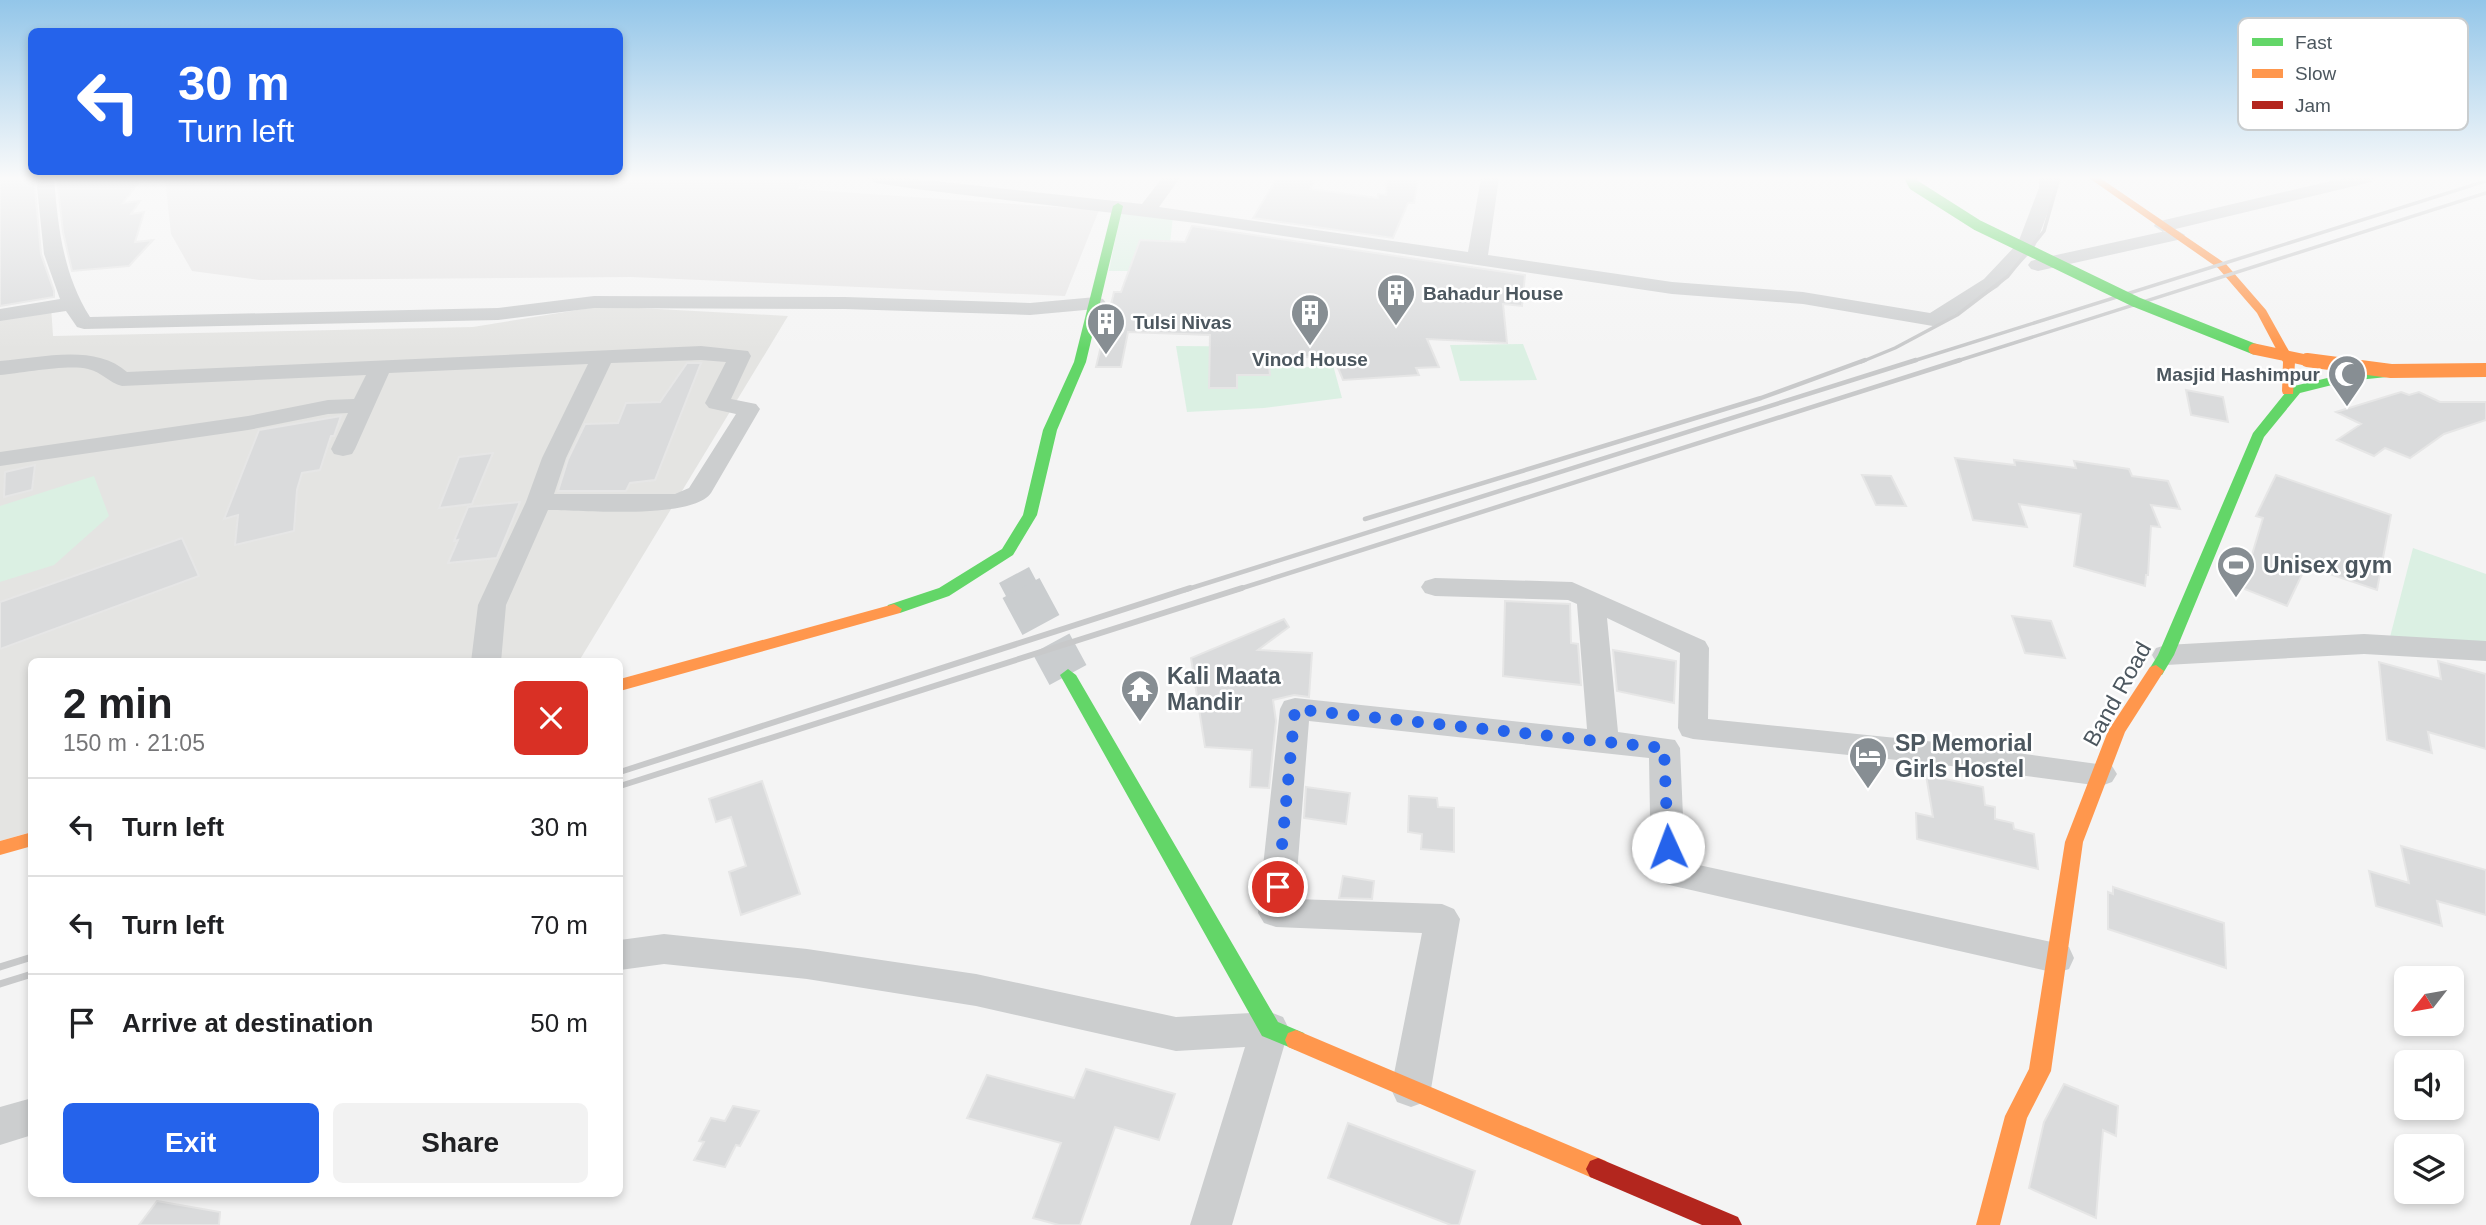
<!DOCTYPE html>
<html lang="en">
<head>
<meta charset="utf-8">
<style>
	body { margin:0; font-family:Helvetica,sans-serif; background:#f2f2f2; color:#202124; height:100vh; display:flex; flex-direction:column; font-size:26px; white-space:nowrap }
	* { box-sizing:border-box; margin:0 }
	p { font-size:23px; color:#757577 }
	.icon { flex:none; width:38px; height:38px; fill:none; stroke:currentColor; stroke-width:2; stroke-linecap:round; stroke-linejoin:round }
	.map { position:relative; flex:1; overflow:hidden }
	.panel { position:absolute; left:28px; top:658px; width:595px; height:539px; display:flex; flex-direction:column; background:#fff; border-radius:10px; box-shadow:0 4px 10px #0003 }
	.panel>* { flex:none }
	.top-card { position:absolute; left:28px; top:28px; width:595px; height:147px; border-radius:10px; box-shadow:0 4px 10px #0003; background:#2563eb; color:#fff; overflow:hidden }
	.needle { width:46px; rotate:239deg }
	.controls { position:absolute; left:2394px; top:966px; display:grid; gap:14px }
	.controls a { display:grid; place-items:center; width:70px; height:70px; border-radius:10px; background:#fff; box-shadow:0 4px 10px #0003; font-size:35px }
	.pin { position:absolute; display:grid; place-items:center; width:60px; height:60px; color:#fff; margin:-30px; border:4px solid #fff; border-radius:50%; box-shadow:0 2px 7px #0007 }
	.me { position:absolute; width:77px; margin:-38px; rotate:358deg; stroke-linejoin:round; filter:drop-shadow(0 0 5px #0008) }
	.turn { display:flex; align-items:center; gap:24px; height:147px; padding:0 35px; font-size:32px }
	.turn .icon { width:91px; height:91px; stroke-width:2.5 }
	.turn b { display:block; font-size:49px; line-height:60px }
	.round { display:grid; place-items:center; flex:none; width:74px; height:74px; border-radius:10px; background:#f2f2f2 }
	.summary { display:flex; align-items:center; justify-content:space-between; height:119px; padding:0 35px }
	h1 { font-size:42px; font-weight:700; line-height:52px }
	.cta { display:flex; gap:14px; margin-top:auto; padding:14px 35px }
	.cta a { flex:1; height:80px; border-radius:10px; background:#2563eb; color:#fff; font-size:28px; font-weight:700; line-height:80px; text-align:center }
	.cta a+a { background:#f2f2f2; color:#202124 }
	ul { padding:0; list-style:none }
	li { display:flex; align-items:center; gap:21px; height:98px; padding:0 35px; border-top:2px solid #e0e0e0 }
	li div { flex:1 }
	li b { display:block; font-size:26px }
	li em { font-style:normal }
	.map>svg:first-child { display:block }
</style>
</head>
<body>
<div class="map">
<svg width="2486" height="1225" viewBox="0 0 2486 1225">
	<rect width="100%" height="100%" fill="#f4f4f4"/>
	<path fill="#e4e4e2" d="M51,306L53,336L473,327L602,306L788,316L579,661L32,662L31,832L0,841V314Z"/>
	<path fill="#e6e5e5" d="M165,178H803L798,189L1099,210L1065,296L631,277L260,280L192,271L171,234Z"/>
	<path fill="#dbf0e3" d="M1121,210L1173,216L1167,271H1109Z
		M1523,344L1537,380L1460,381L1450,345Z
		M1176,346L1288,347L1295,368L1333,365L1342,398L1264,408L1187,412Z
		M94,476L109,516L54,565L0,582V506Z
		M2413,548L2486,574V642L2390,637Z"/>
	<path fill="#dadbdc" stroke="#e6e6e6" stroke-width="2" d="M0,178H34L41,254L54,291V297L0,306Z
		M57,178H142L123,203L140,201L131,214L144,212L135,242L153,240L129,266L72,271L63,232Z
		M1277,178H1316L1310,189L1378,198V194L1386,195L1387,178H1418L1414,203H1408L1393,238L1253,218Z
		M1192,226L1525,275L1522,306L1503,304L1507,343L1427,339L1439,367L1416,368L1419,375L1343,380L1334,358L1268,356L1270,375H1237V388H1209L1210,335L1128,332L1121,367H1096L1114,292H1121L1140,240L1185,242Z
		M687,363H701L655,480L630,483L626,491H558L568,459L585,424L618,423L626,403L660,402Z
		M2186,390L2223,397L2228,422L2191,415Z
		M2401,392L2409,395L2419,392L2440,402H2486V420L2444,434L2410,458L2385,448L2374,456L2337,440L2361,424L2336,412Z
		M341,416L334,436H331L320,470L302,473L297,490L294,531L235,545L238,515L224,519L259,430Z
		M493,453L472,504L439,508L459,457Z
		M1955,458L2015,465L2014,460L2076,468L2074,461L2129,469L2132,476L2168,481L2180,509L2151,505L2160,527L2151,526L2148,575H2146L2145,586L2074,566L2081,514L2019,504L2027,527L1973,520Z
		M35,465L32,490L4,497L5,472Z
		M1862,475L1891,476L1906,506L1876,505Z
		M2276,475L2391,515L2377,590L2306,566L2287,606L2242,588L2263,518L2256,516Z
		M520,502L497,558L448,563L458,540L454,541L468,507Z
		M182,538L199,576L0,649V602Z
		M1505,601L1570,604L1571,643L1578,644L1581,685L1503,676Z
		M2012,616L2051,621L2065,658L2025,653Z
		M1284,619L1289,627L1258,650L1312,653L1309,697L1294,695L1273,700L1276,721L1269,788L1250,787L1252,750L1205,747L1191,658Z
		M1613,650L1676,661L1674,703L1617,691Z
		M2438,661L2486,674V749L2428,732L2432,753L2387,740L2379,662L2441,679Z
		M1926,775L1983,787L1985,805L1995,807V819L2013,823L2014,829L2034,834L2038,869L1917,839L1916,813L1933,817Z
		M762,781L800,894L741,915L729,872L746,866L731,817L716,822L709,799Z
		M1306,787L1350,793L1346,824L1304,818Z
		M1409,796L1437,798L1438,807L1454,808V852L1421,849L1422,834L1408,832Z
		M2401,846L2486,870V915L2437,901L2442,926L2376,906L2369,871L2409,883Z
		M1343,876L1374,881L1372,899L1339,898Z
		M2113,887L2224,923L2226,968L2108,929V892L2113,894Z
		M1086,1069L1175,1094L1159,1140L1115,1127L1080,1225H1059L1033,1218L1061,1143L967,1118L987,1075L1074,1098Z
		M2064,1084L2118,1106L2116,1136L2103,1130L2096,1218L2029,1188L2044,1122Z
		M733,1106L759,1111L740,1146L736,1145L725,1167L694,1160L704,1142L699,1141L711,1118L725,1121Z
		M1348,1123L1475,1171L1459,1225H1451L1328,1178Z
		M157,1201L220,1212L219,1225H139Z"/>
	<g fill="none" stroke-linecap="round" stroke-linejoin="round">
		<path stroke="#cacdcf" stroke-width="34" stroke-dasharray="34 17" stroke-linecap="butt" d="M1014,575L1022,590"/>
		<path stroke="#cacdcf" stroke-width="42" stroke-dasharray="42 21" stroke-linecap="butt" d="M1021,588L1068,675"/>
		<path fill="#cccecf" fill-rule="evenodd" d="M36,178H54C58,227 63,274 90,317L498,308L594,296L845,297L1030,303L1096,297L1103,299L1106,303L1103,307L1096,309L1030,315L845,309L594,308L498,320L84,329L77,327L66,311L0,321V309L60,299L44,254Z
			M867,178H909L1142,204L1162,178H1180L1159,207L1468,252L1481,178H1499L1488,255L1672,282L1803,292L1930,313L1984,279L2018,243L2039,188V178H2057V188L2034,249L1998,287L1940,324L1933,326L1803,304L1672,294L1196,223L916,189L876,183Z
			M2344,178H2374L2371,182L2163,232L2154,226L2156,222Z
			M2175,229L2185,235L2182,239L2038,271L2031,269L2028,265L2031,261L2038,259Z
			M701,346L748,351L751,356L731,399L756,404L760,409L711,493C692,520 582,510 548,510L506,605L501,662H471L478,605L526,502L542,458L588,364L389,373L355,449L352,454L343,456L334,454L331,449L348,413L328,414L248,430L0,466V452L248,416L328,400L354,399L366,375L122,386C109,383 102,372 88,369C68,364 22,373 0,375V361C40,358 95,343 127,372ZM701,360L726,362L705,403L709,408L736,414L689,488L675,494H554L566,458L611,363Z
			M1435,578L1572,582L1705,641L1709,648L1708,719L1936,742L2112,766L2117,774L2112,782L2101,786L1936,764L1693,739L1682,736L1678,728L1680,653L1607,618L1618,732L1675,740L1680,748L1685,862L2056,943L2069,947L2074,958L2069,969L2056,973L1656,882L1651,872L1649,758L1309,721L1295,899L1442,904L1454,909L1460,919L1431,1089L1425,1102L1411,1107L1397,1102L1391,1089L1422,933L1276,927L1264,923L1258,913L1280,709L1284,701L1295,698L1587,729L1577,604L1568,600L1435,596L1425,593L1421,587L1425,581Z
			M2364,634L2486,641V661L2364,654L2166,665L2156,662L2152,655L2156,648L2166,645Z
			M664,934L807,949L976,974L1176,1017L1270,1012L1283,1017L1289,1029L1232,1225H1190L1245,1047L1176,1051L976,1006L807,979L664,964L620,970V940Z
			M32,1098V1135L0,1145V1107Z"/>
		<path fill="#63d668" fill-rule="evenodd" d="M1118,203L1123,206L1086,362L1057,430L1037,515L1013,555L949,596L900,613H888L886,609L888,605L939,588L1002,549L1023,515L1043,430L1074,362L1113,206Z
			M2383,370L2389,374L2387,377L2348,381L2300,393L2264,437L2174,655L2162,675H2150L2148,671L2158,655L2253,433L2290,387L2348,373Z
			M1068,669L1076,675L1278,1022L1304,1033L1307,1040L1304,1047L1296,1050L1262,1036L1060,675Z"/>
		<path fill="#ff974d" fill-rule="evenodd" d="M2089,178H2100L2226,264L2266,310L2295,362L2293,394H2283L2282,391L2283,362L2257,313L2218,268Z
			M894,604L902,609L900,613L620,691V679Z
			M2156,665L2164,671L2125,732L2083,842L2051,1071L2027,1118L2000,1225H1976L2005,1116L2029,1069L2065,842L2108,731L2150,667Z
			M32,832V846L0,855V841Z
			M1296,1030L1606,1161L1610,1169L1606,1177L1598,1180L1590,1177L1288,1047L1285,1040L1288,1033Z"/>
		<path fill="#b3261e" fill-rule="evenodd" d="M1598,1158L1738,1217L1742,1225H1702L1590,1177L1586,1169L1590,1161Z"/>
		<path stroke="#c8c9ca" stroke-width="3.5" d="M1861,362L1895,348L1957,315L2008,276L2044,231L2059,178
			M1910,362L2486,181
			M1954,362L2486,193"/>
		<path stroke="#c8c9ca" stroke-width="4.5" d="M1365,519L1761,398L1865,360
			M1185,590L1916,360
			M1236,590L1960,360"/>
		<path stroke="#c8c9ca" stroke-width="6" d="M620,772L1190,588
			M620,786L1242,588"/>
		<path stroke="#c8c9ca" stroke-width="7" d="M0,967L32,957
			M0,984L32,974"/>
		<path stroke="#63d668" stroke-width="11" d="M1910,178L1914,185L1977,225L2136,302L2254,349"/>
		<path stroke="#ff974d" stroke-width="11" d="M2254,349L2315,362"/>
		<path stroke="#ff974d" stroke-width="14" d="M2307,360L2391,371L2486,370"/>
	</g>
	<linearGradient id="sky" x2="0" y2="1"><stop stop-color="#93c6e9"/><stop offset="0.51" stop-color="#fafafa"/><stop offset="1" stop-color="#fafafa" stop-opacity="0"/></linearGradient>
	<rect width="2486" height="349" fill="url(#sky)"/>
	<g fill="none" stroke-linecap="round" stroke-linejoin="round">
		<path stroke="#2563eb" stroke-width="12" stroke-dasharray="0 21.6" d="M1278,887L1295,709L1664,748L1668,847"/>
	</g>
	<defs>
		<symbol id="building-pin" viewBox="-11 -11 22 30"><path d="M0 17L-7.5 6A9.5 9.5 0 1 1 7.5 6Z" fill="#878e93" stroke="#fff"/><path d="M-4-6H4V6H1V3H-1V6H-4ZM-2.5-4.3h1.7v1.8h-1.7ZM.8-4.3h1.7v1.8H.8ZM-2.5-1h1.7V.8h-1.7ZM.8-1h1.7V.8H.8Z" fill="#fff"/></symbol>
		<symbol id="mosque-pin" viewBox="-11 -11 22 30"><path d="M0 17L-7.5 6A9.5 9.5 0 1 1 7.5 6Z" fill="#878e93" stroke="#fff"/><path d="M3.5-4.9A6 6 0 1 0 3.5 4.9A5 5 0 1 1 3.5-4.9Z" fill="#fff"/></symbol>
		<symbol id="stadium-pin" viewBox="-11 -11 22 30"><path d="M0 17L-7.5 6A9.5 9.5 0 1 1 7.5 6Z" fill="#878e93" stroke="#fff"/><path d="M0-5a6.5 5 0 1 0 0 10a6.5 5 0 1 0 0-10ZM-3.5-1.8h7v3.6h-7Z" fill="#fff"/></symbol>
		<symbol id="temple-pin" viewBox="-11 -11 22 30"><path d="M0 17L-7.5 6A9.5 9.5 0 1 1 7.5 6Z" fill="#878e93" stroke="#fff"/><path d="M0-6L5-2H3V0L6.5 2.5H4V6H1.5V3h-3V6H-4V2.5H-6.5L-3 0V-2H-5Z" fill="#fff"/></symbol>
		<symbol id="hotel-pin" viewBox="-11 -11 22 30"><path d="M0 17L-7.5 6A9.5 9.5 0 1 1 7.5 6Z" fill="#878e93" stroke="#fff"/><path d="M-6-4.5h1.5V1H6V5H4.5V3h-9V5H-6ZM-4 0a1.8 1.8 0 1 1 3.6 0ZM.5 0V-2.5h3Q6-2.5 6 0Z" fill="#fff"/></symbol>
	</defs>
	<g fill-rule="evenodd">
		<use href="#building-pin" x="1374" y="271" width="44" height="60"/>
		<use href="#building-pin" x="1288" y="291" width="44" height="60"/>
		<use href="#building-pin" x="1084" y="300" width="44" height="60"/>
		<use href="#mosque-pin" x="2325" y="352" width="44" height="60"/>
		<use href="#stadium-pin" x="2214" y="543" width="44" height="60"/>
		<use href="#temple-pin" x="1118" y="667" width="44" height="60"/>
		<use href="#hotel-pin" x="1846" y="734" width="44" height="60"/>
	</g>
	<g text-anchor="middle" stroke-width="5" stroke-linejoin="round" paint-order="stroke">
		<g font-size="19" font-weight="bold" fill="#4c575f" stroke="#fff" text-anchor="start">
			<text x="1423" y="300">Bahadur House</text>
			<text x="1133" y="329">Tulsi Nivas</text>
			<text x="1310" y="366" text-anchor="middle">Vinod House</text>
			<text x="2320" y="381" text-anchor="end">Masjid Hashimpur</text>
		</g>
		<g font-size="23" font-weight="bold" fill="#4c575f" stroke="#fff" text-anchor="start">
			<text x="2263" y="573">Unisex gym</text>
			<text x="1167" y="684">Kali Maata<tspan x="1167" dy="26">Mandir</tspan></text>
			<text x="1895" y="751">SP Memorial<tspan x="1895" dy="26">Girls Hostel</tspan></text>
		</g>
		<g font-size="23" fill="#4c575f" stroke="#fff">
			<text transform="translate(2117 694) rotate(-61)" y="8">Band Road</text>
		</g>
	</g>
	<rect x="2238" y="18" width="230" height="112" rx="10" fill="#fff" stroke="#c9cdcf" stroke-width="2"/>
	<rect x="2252" y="38" width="31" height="8" fill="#63d668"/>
	<rect x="2252" y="69" width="31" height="9" fill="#ff974d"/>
	<rect x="2252" y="101" width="31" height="8" fill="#b3261e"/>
	<g font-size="19" fill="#4c575f">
		<text x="2295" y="49">Fast</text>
		<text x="2295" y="80">Slow</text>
		<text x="2295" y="112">Jam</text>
	</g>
</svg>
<div class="controls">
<a><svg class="needle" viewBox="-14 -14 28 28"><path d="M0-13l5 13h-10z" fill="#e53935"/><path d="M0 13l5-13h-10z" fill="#757577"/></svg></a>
<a><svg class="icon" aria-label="sound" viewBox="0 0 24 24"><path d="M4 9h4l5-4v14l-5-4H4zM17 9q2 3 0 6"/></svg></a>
<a><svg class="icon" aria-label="layers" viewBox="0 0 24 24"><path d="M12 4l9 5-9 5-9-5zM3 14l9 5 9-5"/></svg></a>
</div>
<div class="pin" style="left:1278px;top:887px;background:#d93025"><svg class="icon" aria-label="arrive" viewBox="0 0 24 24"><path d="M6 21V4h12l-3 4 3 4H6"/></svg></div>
<svg class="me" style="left:1668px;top:847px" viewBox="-20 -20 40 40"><circle r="19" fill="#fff"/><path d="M0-13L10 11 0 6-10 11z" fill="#2563eb"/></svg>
<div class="top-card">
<div class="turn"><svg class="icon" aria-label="left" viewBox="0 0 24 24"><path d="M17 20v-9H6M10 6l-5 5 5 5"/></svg><div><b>30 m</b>Turn left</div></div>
</div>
<section class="panel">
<div class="summary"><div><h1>2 min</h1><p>150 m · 21:05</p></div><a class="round" style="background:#d93025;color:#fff"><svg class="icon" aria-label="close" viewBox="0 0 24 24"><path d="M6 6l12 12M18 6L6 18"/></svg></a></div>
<ul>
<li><svg class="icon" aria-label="left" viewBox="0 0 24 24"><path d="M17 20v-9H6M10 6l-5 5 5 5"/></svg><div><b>Turn left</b></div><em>30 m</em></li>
<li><svg class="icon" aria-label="left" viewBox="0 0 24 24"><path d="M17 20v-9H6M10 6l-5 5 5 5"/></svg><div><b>Turn left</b></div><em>70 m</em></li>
<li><svg class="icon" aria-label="arrive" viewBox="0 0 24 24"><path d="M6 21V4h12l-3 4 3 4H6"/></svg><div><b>Arrive at destination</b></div><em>50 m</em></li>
</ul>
<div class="cta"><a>Exit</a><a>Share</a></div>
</section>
</div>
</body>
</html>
